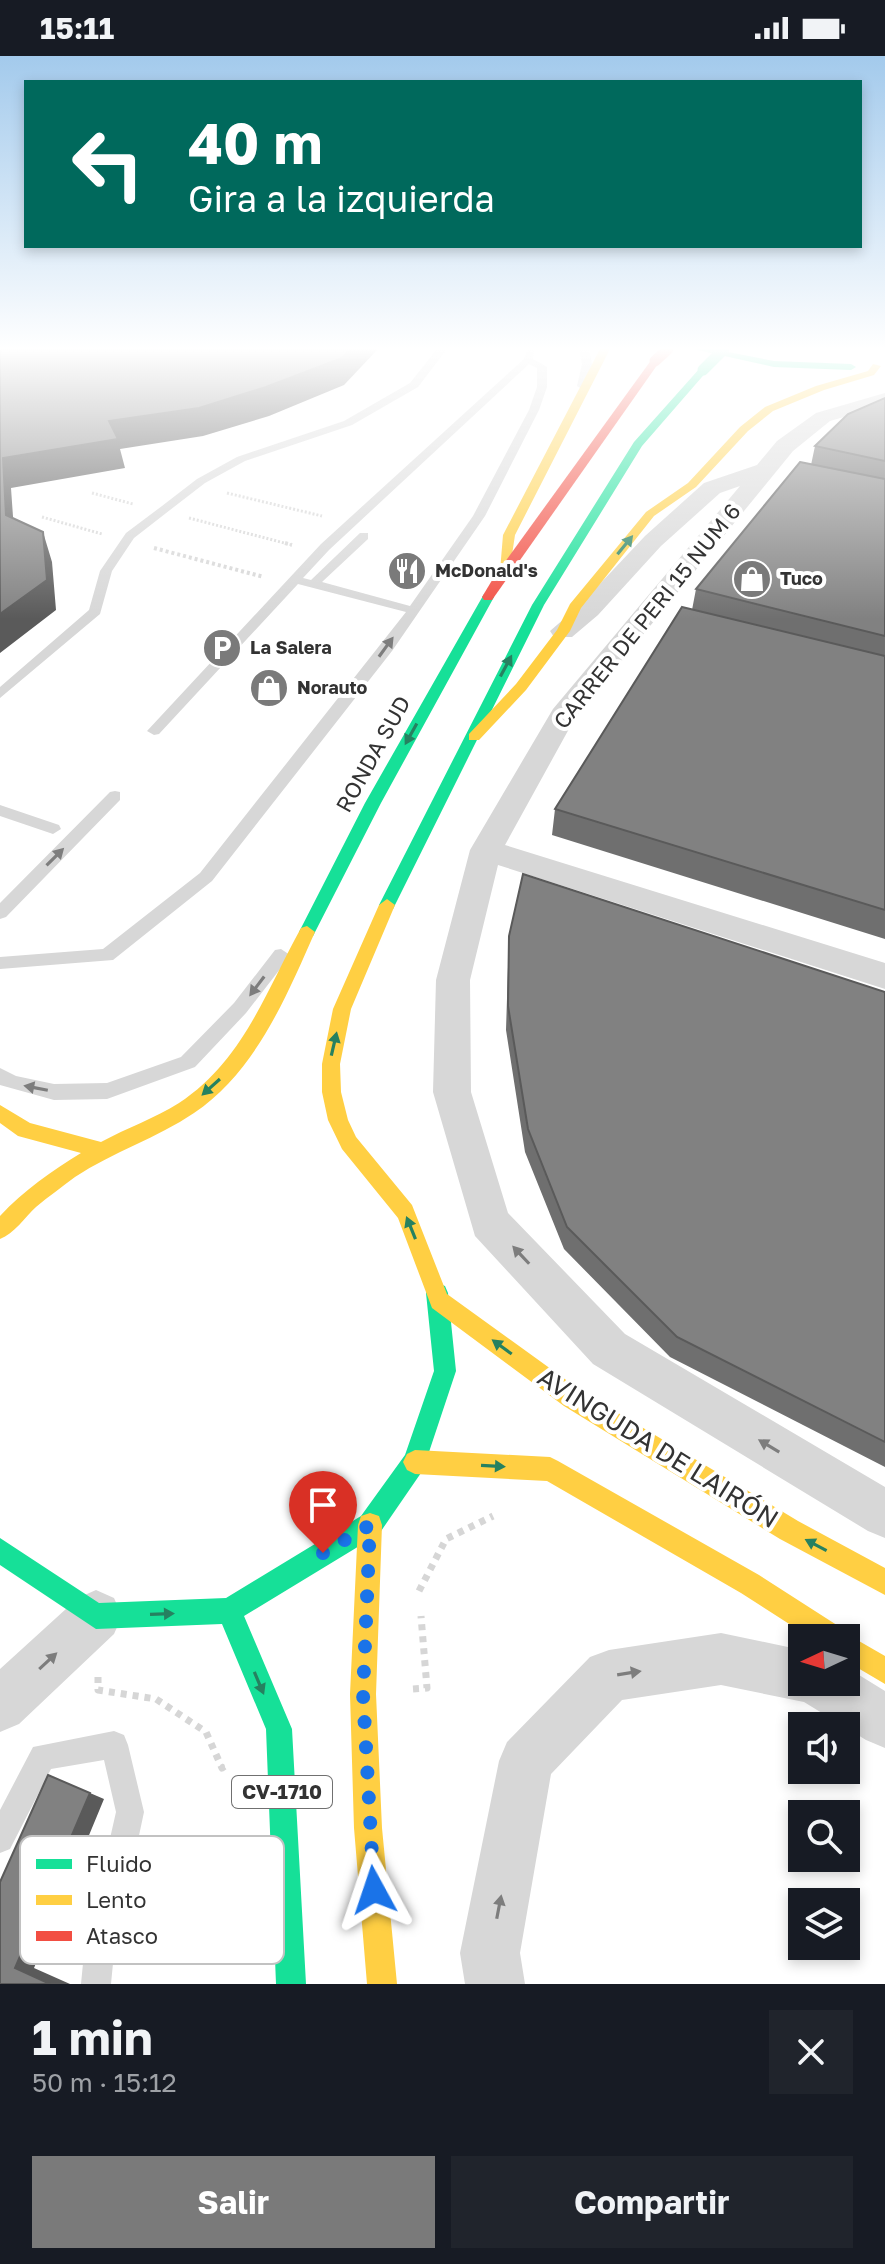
<!DOCTYPE html>
<html lang="es">
<head>
<meta charset="utf-8">
<style>
	body { margin:0; font-family:"Golos Text",sans-serif; background:#20242c; color:#f1f3f6; height:100vh; display:flex; flex-direction:column; font-size:30px; white-space:nowrap }
	* { box-sizing:border-box; margin:0 }
	p { font-size:26px; color:#9ea1a6 }
	.icon { flex:none; width:44px; height:44px; fill:none; stroke:currentColor; stroke-width:2; stroke-linecap:round; stroke-linejoin:round }
	.map { position:relative; height:1928px; overflow:hidden }
	.details { display:flex; flex-direction:column; background:#171b24; flex:1 }
	.details>* { flex:none }
	.top-card { position:absolute; left:24px; top:24px; width:838px; height:168px; border-radius:0px; box-shadow:0 4px 12px #0003; background:#00695c; color:#fff; overflow:hidden }
	.needle { width:52px; rotate:266deg }
	.buttons { position:absolute; left:788px; top:1568px; display:grid; gap:16px }
	.buttons a { display:grid; place-items:center; width:72px; height:72px; border-radius:0px; background:#171b24; box-shadow:0 4px 12px #0003; font-size:40px }
	.pin { position:absolute; display:grid; place-items:center; width:68px; height:68px; color:#fff; margin:-82px -34px; border-radius:50% 50% 50% 0; rotate:-45deg; box-shadow:0 0 8px #0007 }
	.pin .icon { rotate:45deg }
	.me { position:absolute; width:88px; margin:-44px; rotate:355deg; stroke-linejoin:round; filter:drop-shadow(0 0 6px #0008) }
	.turn { display:flex; align-items:center; gap:28px; height:168px; padding:0 32px; font-size:36px }
	.turn .icon { width:104px; height:104px; stroke-width:2.5 }
	.turn b { display:block; font-size:56px; line-height:68px }
	.round { display:grid; place-items:center; flex:none; width:84px; height:84px; border-radius:0px; background:#20242c }
	.head { display:flex; align-items:center; justify-content:space-between; height:136px; padding:0 32px }
	h1 { font-size:48px; font-weight:700; line-height:60px }
	.action { display:flex; gap:16px; margin-top:auto; padding:16px 32px }
	.action a { flex:1; height:92px; border-radius:0px; background:#7a7a7a; color:#fff; font-size:32px; font-weight:700; line-height:92px; text-align:center }
	.action a+a { background:#20242c; color:#f1f3f6 }
	.status { display:flex; justify-content:space-between; align-items:center; height:56px; padding:0 40px; background:#171b24; direction:ltr }
	.status svg { height:22px; fill:currentColor }
	.map>svg:first-child { display:block }
</style>
</head>
<body>
<div class="status"><b>15:11</b><svg viewBox="0 0 49 12"><path d="M0 12V9h3v3zM5 12V6h3v6zM10 12V3h3v9zM15 12V0h3v12zM26 1h20v11H26zM47 4h2v5h-2z"/></svg></div>
<div class="map">
<svg width="885" height="1928" viewBox="0 0 885 1928">
	<rect width="100%" height="100%" fill="#fff"/>
	<g fill="none" stroke-linecap="round" stroke-linejoin="round">
		<path stroke="#d6d6d6" stroke-width="3" stroke-dasharray="2 2" stroke-linecap="butt" d="M92,437L133,448
			M227,437L322,460
			M42,461L102,478
			M189,462L292,489"/>
		<path stroke="#d6d6d6" stroke-width="4" stroke-dasharray="3 3" stroke-linecap="butt" d="M285,487L292,489
			M154,492L264,521"/>
		<path stroke="#d6d6d6" stroke-width="7" stroke-dasharray="6 6" stroke-linecap="butt" d="M419,1535L446,1483L493,1460
			M98,1621V1634L156,1643L206,1676L222,1712L228,1708
			M413,1633L427,1632L421,1560"/>
		<path fill="#d7d7d7" fill-rule="evenodd" d="M437,293H447L418,331L352,369L245,405L205,427L170,454L134,482L112,515L100,558L0,642V631L89,554L100,515L126,477L162,450L197,423L237,401L344,365L410,327Z
			M528,293H534L533,303L547,311V331L539,354L485,460L392,595L212,825L113,904L0,913V901L103,893L200,817L406,556L298,528L159,678L154,679L147,675L321,488L524,303ZM529,308L537,312V331L529,354L473,460L410,550L322,526L368,483V477H360L311,524L303,522L329,494Z
			M579,293H589L592,308L587,330L582,333L577,330L582,308Z
			M115,735L120,736V744L6,861L0,863V847L110,736Z
			M0,749L59,769L61,773L53,778L0,760Z
			M281,893L290,899L287,904L246,957L195,1011L107,1043L54,1044L0,1029V1012L16,1020L54,1028L107,1027L181,1001L234,947L275,894Z
			M114,1675L124,1679L128,1689L144,1756L114,1897L111,1928H81L84,1897L116,1756L104,1704L51,1713L10,1793L0,1797V1754L33,1691Z"/>
		<path fill="#d7d7d7" fill-rule="evenodd" d="M885,337V349L830,365L793,395L575,662L505,789L885,907V933L498,809L470,924L471,1036L508,1157L625,1278L885,1431V1482L868,1475L593,1308L475,1180L433,1036L436,924L470,794L553,653L740,430L720,437L661,490L598,559L572,581H554L550,575L580,549L645,480L704,427L757,409L777,385L816,357Z
			M96,1534L114,1542L122,1560L114,1578L19,1668L0,1676V1613L78,1542Z
			M721,1577L802,1594V1626H846V1611L885,1635V1692L866,1684L804,1646L721,1629L622,1644L551,1718L520,1897L525,1928H465L460,1897L499,1705L507,1686L590,1601L609,1594Z"/>
		<path fill="#16e098" fill-rule="evenodd" d="M693,293H713L774,305L851,308L856,311L851,314L774,311Z
			M700,312L708,314L642,390L544,549L395,849L393,853H381L379,849L532,549L634,386Z
			M484,538L494,541L381,747L313,880H301L299,876L365,747Z
			M437,1227L445,1230L448,1237L456,1315L423,1414L379,1478L244,1560L292,1673L306,1928H276L266,1673L222,1568L96,1573L0,1509V1482L99,1547L226,1542L361,1460L405,1399L434,1315L426,1237L429,1230Z"/>
		<path fill="#ffcf43" fill-rule="evenodd" d="M600,293H610L515,479L510,512L500,515L503,479Z
			M873,308L881,310L874,319L824,334L773,355L748,375L696,431L654,460L581,552L570,575L526,634L479,684H469V678L516,628L557,574L570,548L646,456L688,427L740,371L765,351L816,330L868,315Z
			M387,843L395,849L351,953L340,1008L341,1036L348,1064L356,1081L412,1149L447,1238L580,1334L798,1465L885,1512V1539L780,1483L564,1350L432,1252L398,1162L342,1093L328,1064L322,1036V1008L333,953L379,849Z
			M307,870L315,876C286,941 256,1015 194,1057C157,1082 113,1096 75,1121C62,1131 49,1140 36,1151C25,1161 14,1178 0,1183V1160C24,1134 52,1115 81,1097L18,1080L0,1067V1049L30,1067L101,1086C127,1072 155,1062 179,1047C243,1005 266,935 301,872Z
			M415,1394L550,1401L558,1405L759,1519L843,1573L845,1577L885,1600V1628L846,1605V1582H811L741,1537L547,1425L415,1418L407,1414L403,1406L407,1398Z
			M370,1457L379,1460L382,1469L376,1638L382,1772L397,1928H367L354,1772L350,1638L358,1469L361,1460Z"/>
		<path fill="#f24e42" fill-rule="evenodd" d="M652,303L660,305L492,544H484L482,541L494,521Z"/>
		<path stroke="#16e098" stroke-width="11" d="M703,314L724,293"/>
		<path stroke="#f24e42" stroke-width="11" d="M655,305L668,293"/>
	</g>
	<path fill="#6f6f6f" d="M885,342V883L552,779L555,753L692,554L696,533L811,409L815,390Z
		M509,880L885,936V1411L670,1301L564,1193L525,1096L506,974Z"/>
	<path fill="#5a5a5a" d="M350,293H378L344,329L269,360L203,380L120,393L125,412L11,432L15,489L6,459L3,402L109,365Z
		M43,476L52,506L56,554L0,597V558Z
		M90,1737L104,1743L34,1912L70,1928H50L15,1912Z"/>
	<path fill="#818181" stroke="#5a5a5a" stroke-width="2" d="M0,293H350L342,302L266,331L199,352L109,365L118,383L3,402L6,459L43,476L47,524L0,558Z
		M885,342V405L815,390L848,358Z
		M800,406L885,423V580L696,533Z
		M682,551L885,600V854L555,753Z
		M523,818L885,936V1386L677,1281L567,1171L528,1073L508,950L509,880Z
		M48,1719L90,1737L15,1912L50,1928H0V1826Z"/>
	<defs><path id="oneway-solid" d="M-6-.8H1V-3.2L6.5 0L1 3.2V.8H-6Z" transform="scale(2)"/></defs>
	<g fill="#268160">
		<use href="#oneway-solid" transform="translate(625 489) rotate(-51)"/>
		<use href="#oneway-solid" transform="translate(506 610) rotate(-62)"/>
		<use href="#oneway-solid" transform="translate(411 678) rotate(119)"/>
		<use href="#oneway-solid" transform="translate(334 988) rotate(-77)"/>
		<use href="#oneway-solid" transform="translate(211 1031) rotate(138)"/>
		<use href="#oneway-solid" transform="translate(411 1172) rotate(-112)"/>
		<use href="#oneway-solid" transform="translate(502 1291) rotate(-144)"/>
		<use href="#oneway-solid" transform="translate(493 1410) rotate(3)"/>
		<use href="#oneway-solid" transform="translate(816 1489) rotate(-152)"/>
		<use href="#oneway-solid" transform="translate(162 1558) rotate(-2)"/>
		<use href="#oneway-solid" transform="translate(259 1627) rotate(67)"/>
	</g>
	<g fill="#7d7d7d">
		<use href="#oneway-solid" transform="translate(386 591) rotate(-54)"/>
		<use href="#oneway-solid" transform="translate(55 801) rotate(-45)"/>
		<use href="#oneway-solid" transform="translate(257 930) rotate(127)"/>
		<use href="#oneway-solid" transform="translate(36 1032) rotate(-169)"/>
		<use href="#oneway-solid" transform="translate(521 1199) rotate(-133)"/>
		<use href="#oneway-solid" transform="translate(769 1390) rotate(-149)"/>
		<use href="#oneway-solid" transform="translate(48 1605) rotate(-43)"/>
		<use href="#oneway-solid" transform="translate(629 1617) rotate(-9)"/>
		<use href="#oneway-solid" transform="translate(499 1851) rotate(-79)"/>
	</g>
	<linearGradient id="sky" x2="0" y2="1"><stop stop-color="#a3caec"/><stop offset="0.52" stop-color="#fff"/><stop offset="1" stop-color="#fff" stop-opacity="0"/></linearGradient>
	<rect width="885" height="563" fill="url(#sky)"/>
	<g fill="none" stroke-linecap="round" stroke-linejoin="round">
		<path stroke="#1a73e8" stroke-width="14" stroke-dasharray="0 25.2" d="M323,1497L370,1469L363,1638L374,1834"/>
	</g>
	<defs>
		<symbol id="restaurant-disc" viewBox="-11 -11 22 22"><circle r="9.5" fill="#7a7a7a" stroke="#fff"/><path d="M-5-6h1v4h1v-4h1v4h1v-4h1v5L-1.5 .5V6h-2V.5L-5-1ZM5-6V6H3V1.5H1.5Q1.5-4 5-6Z" fill="#fff"/></symbol>
		<symbol id="shop-disc" viewBox="-11 -11 22 22"><circle r="9.5" fill="#7a7a7a" stroke="#fff"/><path d="M-5-2.5h2.3a2.7 3.5 0 0 1 5.4 0H5L5.5 6h-11ZM-1.5-2.5h3a1.5 2.3 0 0 0-3 0Z" fill="#fff"/></symbol>
		<symbol id="parking-disc" viewBox="-11 -11 22 22"><circle r="9.5" fill="#7a7a7a" stroke="#fff"/><path d="M-3.5-5.5H1a3.5 3.5 0 0 1 0 7H-1V5.5H-3.5ZM-1-3.4V-.6H.8a1.4 1.4 0 0 0 0-2.8Z" fill="#fff"/></symbol>
	</defs>
	<g fill-rule="evenodd">
		<use href="#restaurant-disc" x="385" y="493" width="44" height="44"/>
		<use href="#shop-disc" x="730" y="501" width="44" height="44"/>
		<use href="#parking-disc" x="200" y="570" width="44" height="44"/>
		<use href="#shop-disc" x="247" y="610" width="44" height="44"/>
	</g>
	<g text-anchor="middle" stroke-width="8" stroke-linejoin="round" paint-order="stroke">
		<g font-size="18" font-weight="bold" fill="#333" stroke="#fff" text-anchor="start">
			<text x="435" y="521">McDonald's</text>
			<text x="780" y="529">Tuco</text>
			<text x="250" y="598">La Salera</text>
			<text x="297" y="638">Norauto</text>
		</g>
		<rect fill="#fff" stroke="#707070" stroke-width="2" x="232" y="1720" width="100" height="32" rx="6"/>
		<g font-size="20" font-weight="bold" fill="#333">
			<text x="282" y="1743">CV-1710</text>
		</g>
		<g font-size="22" fill="#333" stroke="#fff">
			<text transform="translate(647 560) rotate(-51)" y="8">CARRER DE PERI 15 NUM 6</text>
			<text transform="translate(373 698) rotate(-61)" y="8">RONDA SUD</text>
		</g>
		<g font-size="26" fill="#333" stroke="#fff">
			<text transform="translate(658 1392) rotate(32)" y="9">AVINGUDA DE LAIRÓN</text>
		</g>
	</g>
	<rect x="20" y="1780" width="264" height="128" rx="12" fill="#fff" stroke="#c2c2c2" stroke-width="2"/>
	<rect x="36" y="1803" width="36" height="10" fill="#16e098"/>
	<rect x="36" y="1839" width="36" height="10" fill="#ffcf43"/>
	<rect x="36" y="1875" width="36" height="10" fill="#f24e42"/>
	<g font-size="22" fill="#333">
		<text x="86" y="1816">Fluido</text>
		<text x="86" y="1852">Lento</text>
		<text x="86" y="1888">Atasco</text>
	</g>
</svg>
<div class="buttons">
<a><svg class="needle" viewBox="-14 -14 28 28"><path d="M0-13l5 13h-10z" fill="#e53935"/><path d="M0 13l5-13h-10z" fill="#9ea1a6"/></svg></a>
<a><svg class="icon" aria-label="sound" viewBox="0 0 24 24"><path d="M4 9h4l5-4v14l-5-4H4zM17 9q2 3 0 6"/></svg></a>
<a><svg class="icon" aria-label="search" viewBox="0 0 24 24"><circle cx="10" cy="10" r="6"/><path d="M15 15l6 6"/></svg></a>
<a><svg class="icon" aria-label="layers" viewBox="0 0 24 24"><path d="M12 4l9 5-9 5-9-5zM3 14l9 5 9-5"/></svg></a>
</div>
<div class="pin" style="left:323px;top:1497px;background:#d93025"><svg class="icon" aria-label="arrive" viewBox="0 0 24 24"><path d="M6 21V4h12l-3 4 3 4H6"/></svg></div>
<svg class="me" style="left:374px;top:1834px" viewBox="-20 -20 40 40"><path d="M0-17L14 15 0 8-14 15z" fill="#1a73e8" stroke="#fff" stroke-width="4"/></svg>
<div class="top-card">
<div class="turn"><svg class="icon" aria-label="left" viewBox="0 0 24 24"><path d="M17 20v-9H6M10 6l-5 5 5 5"/></svg><div><b>40 m</b>Gira a la izquierda</div></div>
</div>
</div>
<section class="details">
<div class="head"><div><h1>1 min</h1><p>50 m · 15:12</p></div><a class="round"><svg class="icon" aria-label="close" viewBox="0 0 24 24"><path d="M6 6l12 12M18 6L6 18"/></svg></a></div>
<div class="action"><a>Salir</a><a>Compartir</a></div>
</section>
</body>
</html>
